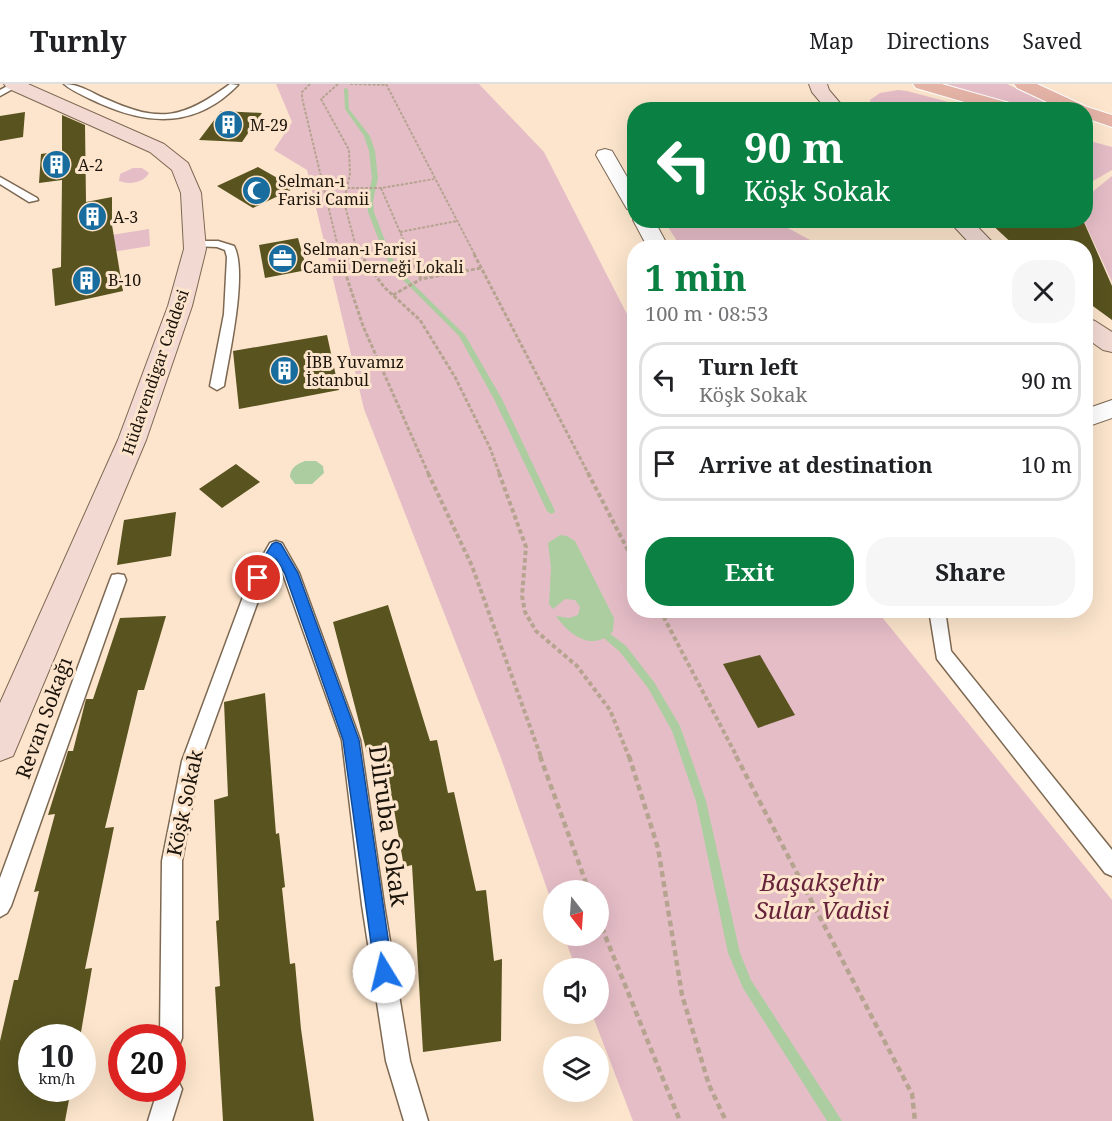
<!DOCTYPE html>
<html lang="en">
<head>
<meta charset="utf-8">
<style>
	body { margin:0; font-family:"Noto Serif",serif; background:#f6f6f6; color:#202124; height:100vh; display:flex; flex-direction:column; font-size:22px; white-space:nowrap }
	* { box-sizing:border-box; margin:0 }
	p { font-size:20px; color:#757577 }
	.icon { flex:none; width:33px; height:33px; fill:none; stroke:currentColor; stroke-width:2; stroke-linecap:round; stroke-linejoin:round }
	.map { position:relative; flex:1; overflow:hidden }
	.drawer { position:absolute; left:627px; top:156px; width:466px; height:378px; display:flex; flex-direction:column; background:#fff; border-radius:24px; box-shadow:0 6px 24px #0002 }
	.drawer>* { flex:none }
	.guide { position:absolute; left:627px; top:18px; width:466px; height:126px; border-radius:24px; box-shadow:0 6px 24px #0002; background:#0b8043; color:#fff; overflow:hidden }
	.needle { width:39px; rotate:163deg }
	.controls { position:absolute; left:543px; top:796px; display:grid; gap:12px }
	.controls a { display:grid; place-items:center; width:66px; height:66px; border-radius:50%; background:#fff; box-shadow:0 6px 24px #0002; font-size:30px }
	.speed { position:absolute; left:18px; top:940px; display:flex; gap:12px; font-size:30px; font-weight:700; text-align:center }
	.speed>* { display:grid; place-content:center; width:78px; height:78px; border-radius:50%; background:#fff; box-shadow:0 6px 24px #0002; line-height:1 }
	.speed small { font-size:15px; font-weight:400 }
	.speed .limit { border:9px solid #d22; background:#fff; color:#111 }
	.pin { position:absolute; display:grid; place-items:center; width:51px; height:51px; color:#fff; margin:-26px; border:3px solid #fff; border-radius:50%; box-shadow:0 2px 6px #0007 }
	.me { position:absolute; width:66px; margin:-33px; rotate:351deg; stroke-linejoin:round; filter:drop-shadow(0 0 4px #0008) }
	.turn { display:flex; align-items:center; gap:21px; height:126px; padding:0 18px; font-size:27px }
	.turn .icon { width:78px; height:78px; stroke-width:2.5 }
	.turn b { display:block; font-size:42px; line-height:51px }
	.round { display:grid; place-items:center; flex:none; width:63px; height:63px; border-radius:24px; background:#f6f6f6 }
	.headline { display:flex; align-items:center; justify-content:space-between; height:102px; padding:0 18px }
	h1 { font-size:36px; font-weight:700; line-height:45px; color:#0b8043 }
	.cta { display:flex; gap:12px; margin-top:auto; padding:12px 18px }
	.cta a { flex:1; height:69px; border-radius:24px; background:#0b8043; color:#fff; font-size:24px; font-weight:700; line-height:69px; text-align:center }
	.cta a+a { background:#f6f6f6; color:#202124 }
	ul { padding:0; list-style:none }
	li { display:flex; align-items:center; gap:18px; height:75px; margin:0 12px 9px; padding:0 6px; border:3px solid #e0e0e0; border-radius:24px }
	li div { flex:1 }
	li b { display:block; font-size:22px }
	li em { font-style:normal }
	header { display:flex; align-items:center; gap:36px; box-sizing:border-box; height:84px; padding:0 30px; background:#fff; border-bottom:2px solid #e0e0e0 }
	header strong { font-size:28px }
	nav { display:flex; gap:33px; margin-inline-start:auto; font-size:21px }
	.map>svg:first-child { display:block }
</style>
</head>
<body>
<header>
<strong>Turnly</strong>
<nav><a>Map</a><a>Directions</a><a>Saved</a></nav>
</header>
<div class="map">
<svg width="1112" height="1037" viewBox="0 0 1112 1037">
	<rect width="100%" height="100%" fill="#fce5cc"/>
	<path fill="#e5bdc7" d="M276,0H479L544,68L634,244V526L877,527L1112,816V1037H633L592,930H598V885H576L564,852H598V807H554L553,822L501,674L364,325L307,86L274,66L292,38Z
		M939,0H1007L1059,25H1036Z
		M898,6L907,7L975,25H871L870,16L880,9Z
		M1086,56L1112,63V86L1086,101Z
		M133,84H142L149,89C143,99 130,101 119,97L120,90Z
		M1112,92V198L1084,137L1086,113Z
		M664,137H775L823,163H681Z
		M149,145L150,162L74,174V157Z"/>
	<path fill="#accda0" d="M305,377H316L323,382L324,389L312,400H295L290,393C290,384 297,380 305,377Z
		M560,451L567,452L575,457L614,534L613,547C593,569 569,551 556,532L569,534L578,531L580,523L575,516L565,515L553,525L549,520L551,484L548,459Z"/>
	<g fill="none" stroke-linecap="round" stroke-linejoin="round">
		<path fill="#accda0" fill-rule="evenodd" d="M344,4L348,5L349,25L370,52L375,67L378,94L373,117L374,128L391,172L400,187L465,251L502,315L555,427L554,429L551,430L547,427L494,315L459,252L396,189L385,172L368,128L367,117L372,94L369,67L364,52L345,25Z
			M608,548L626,562L654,598L680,642L706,717L740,869L751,896L842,1037H827L743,904L728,869L696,717L672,647L648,604L620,568L605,555L603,552L605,549Z"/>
	</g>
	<path fill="#58531f" d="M221,27L262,29L242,58L199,56Z
		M25,28L23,53L0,57V32Z
		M62,31L85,41L86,118L112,113V141L123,207L55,222L52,185L61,183L62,96L39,99L41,70L62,67Z
		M258,83L295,104L253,124L217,102Z
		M987,136H1083L1112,202V236L1086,217V164H1017Z
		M298,154L307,186L265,194L259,161Z
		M327,251L339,306L239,325L233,267Z
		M236,380L260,398L222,424L199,405Z
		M176,428L171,472L117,481L124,436Z
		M388,521L430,657L437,656L448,709L454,708L476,807L486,806L494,877L502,875L501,957L423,968L412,781L404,783L392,714L388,715L380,665L367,669L333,538Z
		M166,532L144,606H138L105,744L114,743L85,885L92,884L80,954H32V1005H71L65,1037H0V957L14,896H18L39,807L34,808L55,730L48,731L65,677L68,667H73L86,615H93L120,534Z
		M760,571L795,631L758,644L723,580Z
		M265,609L276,750L279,749L285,803L282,804L290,880L295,879L301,945L314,1037H223L215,903L220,902L216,837L219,836L214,716L228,712L224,618Z"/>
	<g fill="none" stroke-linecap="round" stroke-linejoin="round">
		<defs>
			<path id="lane" d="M11,0L20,1L0,12V6Z
				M64,0C80,0 92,9 106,15C161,40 183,34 230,0L238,1C197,43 151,42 101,20C89,14 73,8 64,0Z
				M0,93L37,114L38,116L29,118L0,100Z
				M195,157H218L234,162C248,188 229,271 224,302L217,306L210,302L224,230L227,173L225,166L217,163L191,162L189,160Z
				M276,457L282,459L299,489L360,656L384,821L410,977L428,1037H404L386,977L362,821L342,656L283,490L276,477L266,495L200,677L182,777V954L179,962L172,965V954H160L162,777L182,677L250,494L270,459Z
				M118,490L124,491L126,496L11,822L7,829L0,833V794L110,496L112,491Z
				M929,526H945L951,567L1112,766V792L1105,789L937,575Z
				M172,994L178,997L182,1005L172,1037H148L158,1005H172Z"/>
			<path id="street" d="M605,65L612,67L634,105V127L627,125L596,71L598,67Z
				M634,133V136H654L669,164H648L633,136Z
				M1112,316V334L1086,343V325Z"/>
			<path id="secondary" d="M4,0H28L164,60L188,79L201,109L206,165L192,222L146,356L13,672L0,677V619L118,356L168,222L184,165L181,109L172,86L150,68L7,4Z
				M809,0H827L829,6L846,26H827L812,8Z
				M948,136H971L998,164H974Z
				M1086,234L1095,237L1112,248V268L1103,266L1086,254Z"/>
			<path id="primary" d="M913,0H942L1020,22L1023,26H992L916,4Z
				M1014,0H1037L1087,23L1112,31V43L1086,34V26H1064L1017,4Z"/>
		</defs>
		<use href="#lane" stroke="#7d6852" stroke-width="3"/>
		<use href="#street" stroke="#7d6852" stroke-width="2"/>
		<use href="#secondary" stroke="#7d6852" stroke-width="2"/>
		<use href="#primary" stroke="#fff" stroke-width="2"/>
		<path stroke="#b6a490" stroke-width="2" stroke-dasharray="3 1.5" stroke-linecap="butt" d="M310,0L302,8V14L340,171
			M338,0L321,15L349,66L350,90L344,118L356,163L361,171
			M350,0L387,1
			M386,0L475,171
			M347,104H381L434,95
			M381,104L410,171
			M400,148L457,137"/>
		<path stroke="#b6a490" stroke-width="3" stroke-dasharray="4 2" stroke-linecap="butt" d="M339,170L363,242L429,391
			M360,170L384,203L420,236L455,293L490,364L500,391
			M410,170L421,195L481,184
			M474,170L589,391
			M393,211L421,195"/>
		<path stroke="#b6a490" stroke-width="4" stroke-dasharray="4.5 3" stroke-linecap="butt" d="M428,389L472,482L541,673
			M499,389L526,463L522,512L525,528L536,547L577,582L610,626L629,673
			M588,389L634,478
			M660,526L737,673"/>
		<path stroke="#b6a490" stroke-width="4.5" stroke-dasharray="6 4" stroke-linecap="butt" d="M540,672L589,807
			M629,672L658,764L682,911L709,1001L726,1037
			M736,672L912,1010L915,1037
			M598,834L680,1037"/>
		<use href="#lane" fill="#fff" fill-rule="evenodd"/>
		<use href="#street" fill="#fff" fill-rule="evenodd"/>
		<use href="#secondary" fill="#f2dad3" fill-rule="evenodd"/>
		<use href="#primary" fill="#e5b4a7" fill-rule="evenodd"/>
	</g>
	<path fill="#1a73e8" stroke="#114b97" stroke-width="1.5" d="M276,458L281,460L298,489L359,656L393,888L390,894L384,897L377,894L375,888L343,656L285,490L276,475L263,498H253L251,494L272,460Z"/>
	<defs>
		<symbol id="building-disc" viewBox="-11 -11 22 22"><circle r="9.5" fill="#186d9e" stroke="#fce5cc"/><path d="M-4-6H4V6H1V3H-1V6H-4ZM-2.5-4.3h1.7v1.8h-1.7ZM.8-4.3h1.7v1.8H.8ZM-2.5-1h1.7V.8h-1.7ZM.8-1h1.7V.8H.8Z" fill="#fff"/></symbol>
		<symbol id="mosque-disc" viewBox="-11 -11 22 22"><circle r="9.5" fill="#186d9e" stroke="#fce5cc"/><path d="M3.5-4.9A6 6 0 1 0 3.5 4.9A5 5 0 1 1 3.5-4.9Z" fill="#fff"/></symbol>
		<symbol id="office-disc" viewBox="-11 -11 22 22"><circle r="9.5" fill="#186d9e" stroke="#fce5cc"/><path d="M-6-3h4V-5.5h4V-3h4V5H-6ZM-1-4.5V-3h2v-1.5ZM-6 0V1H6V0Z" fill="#fff"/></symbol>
	</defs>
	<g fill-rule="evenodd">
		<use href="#building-disc" x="212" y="24" width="33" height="33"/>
		<use href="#building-disc" x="40" y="64" width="33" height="33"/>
		<use href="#mosque-disc" x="240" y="90" width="33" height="33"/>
		<use href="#building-disc" x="76" y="116" width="33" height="33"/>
		<use href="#office-disc" x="266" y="158" width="33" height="33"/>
		<use href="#building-disc" x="70" y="180" width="33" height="33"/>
		<use href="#building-disc" x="268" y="270" width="33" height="33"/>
	</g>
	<g text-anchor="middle" stroke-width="6" stroke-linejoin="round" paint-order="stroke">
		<g font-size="16" fill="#1c140b" stroke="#fce5cc" text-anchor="start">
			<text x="250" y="47">M-29</text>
			<text x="78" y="87">A-2</text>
			<text x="278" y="103">Selman-ı<tspan x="278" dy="18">Farisi Camii</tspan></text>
			<text x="113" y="139">A-3</text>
			<text x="303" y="171">Selman-ı Farisi<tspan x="303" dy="18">Camii Derneği Lokali</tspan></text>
			<text x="108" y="202">B-10</text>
			<text x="306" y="284">İBB Yuvamız<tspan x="306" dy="18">İstanbul</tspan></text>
		</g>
		<g font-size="16" fill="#1c140b" stroke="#fce5cc">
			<text transform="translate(155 288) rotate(-71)" y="6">Hüdavendigar Caddesi</text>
		</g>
		<g font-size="20" fill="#1c140b" stroke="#fce5cc">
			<text transform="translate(44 634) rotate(-70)" y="7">Revan Sokağı</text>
			<text transform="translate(185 719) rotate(-78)" y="7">Köşk Sokak</text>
		</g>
		<g font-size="24" fill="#1c140b" stroke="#fce5cc">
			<text transform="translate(388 742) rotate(82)" y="8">Dilruba Sokak</text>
		</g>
		<g font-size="24" font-style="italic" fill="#68233c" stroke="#fce5cc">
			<text x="822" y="807">Başakşehir<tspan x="822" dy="28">Sular Vadisi</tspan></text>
		</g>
	</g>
</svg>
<div class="controls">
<a><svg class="needle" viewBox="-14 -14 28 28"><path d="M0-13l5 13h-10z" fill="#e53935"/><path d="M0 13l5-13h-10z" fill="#757577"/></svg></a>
<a><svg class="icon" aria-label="sound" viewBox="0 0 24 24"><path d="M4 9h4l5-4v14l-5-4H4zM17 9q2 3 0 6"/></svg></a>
<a><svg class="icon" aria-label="layers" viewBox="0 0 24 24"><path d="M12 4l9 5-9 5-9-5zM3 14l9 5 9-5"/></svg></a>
</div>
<div class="speed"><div>10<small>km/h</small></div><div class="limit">20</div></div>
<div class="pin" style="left:258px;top:494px;background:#d93025"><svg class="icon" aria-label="arrive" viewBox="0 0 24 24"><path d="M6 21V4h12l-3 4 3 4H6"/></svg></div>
<svg class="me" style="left:384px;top:888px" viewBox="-20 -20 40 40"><circle r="19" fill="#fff"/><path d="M0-13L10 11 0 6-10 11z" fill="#1a73e8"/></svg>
<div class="guide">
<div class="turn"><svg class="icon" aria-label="left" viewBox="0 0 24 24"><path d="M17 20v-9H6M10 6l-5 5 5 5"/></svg><div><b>90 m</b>Köşk Sokak</div></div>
</div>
<section class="drawer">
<div class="headline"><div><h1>1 min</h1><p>100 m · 08:53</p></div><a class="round"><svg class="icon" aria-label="close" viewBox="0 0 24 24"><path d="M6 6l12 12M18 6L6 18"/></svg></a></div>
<ul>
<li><svg class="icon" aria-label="left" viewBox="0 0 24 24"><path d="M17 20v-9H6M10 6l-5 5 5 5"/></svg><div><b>Turn left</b><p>Köşk Sokak</p></div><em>90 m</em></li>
<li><svg class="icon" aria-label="arrive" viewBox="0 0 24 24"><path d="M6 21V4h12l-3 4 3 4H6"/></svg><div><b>Arrive at destination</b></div><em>10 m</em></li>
</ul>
<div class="cta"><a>Exit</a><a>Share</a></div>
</section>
</div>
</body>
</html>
